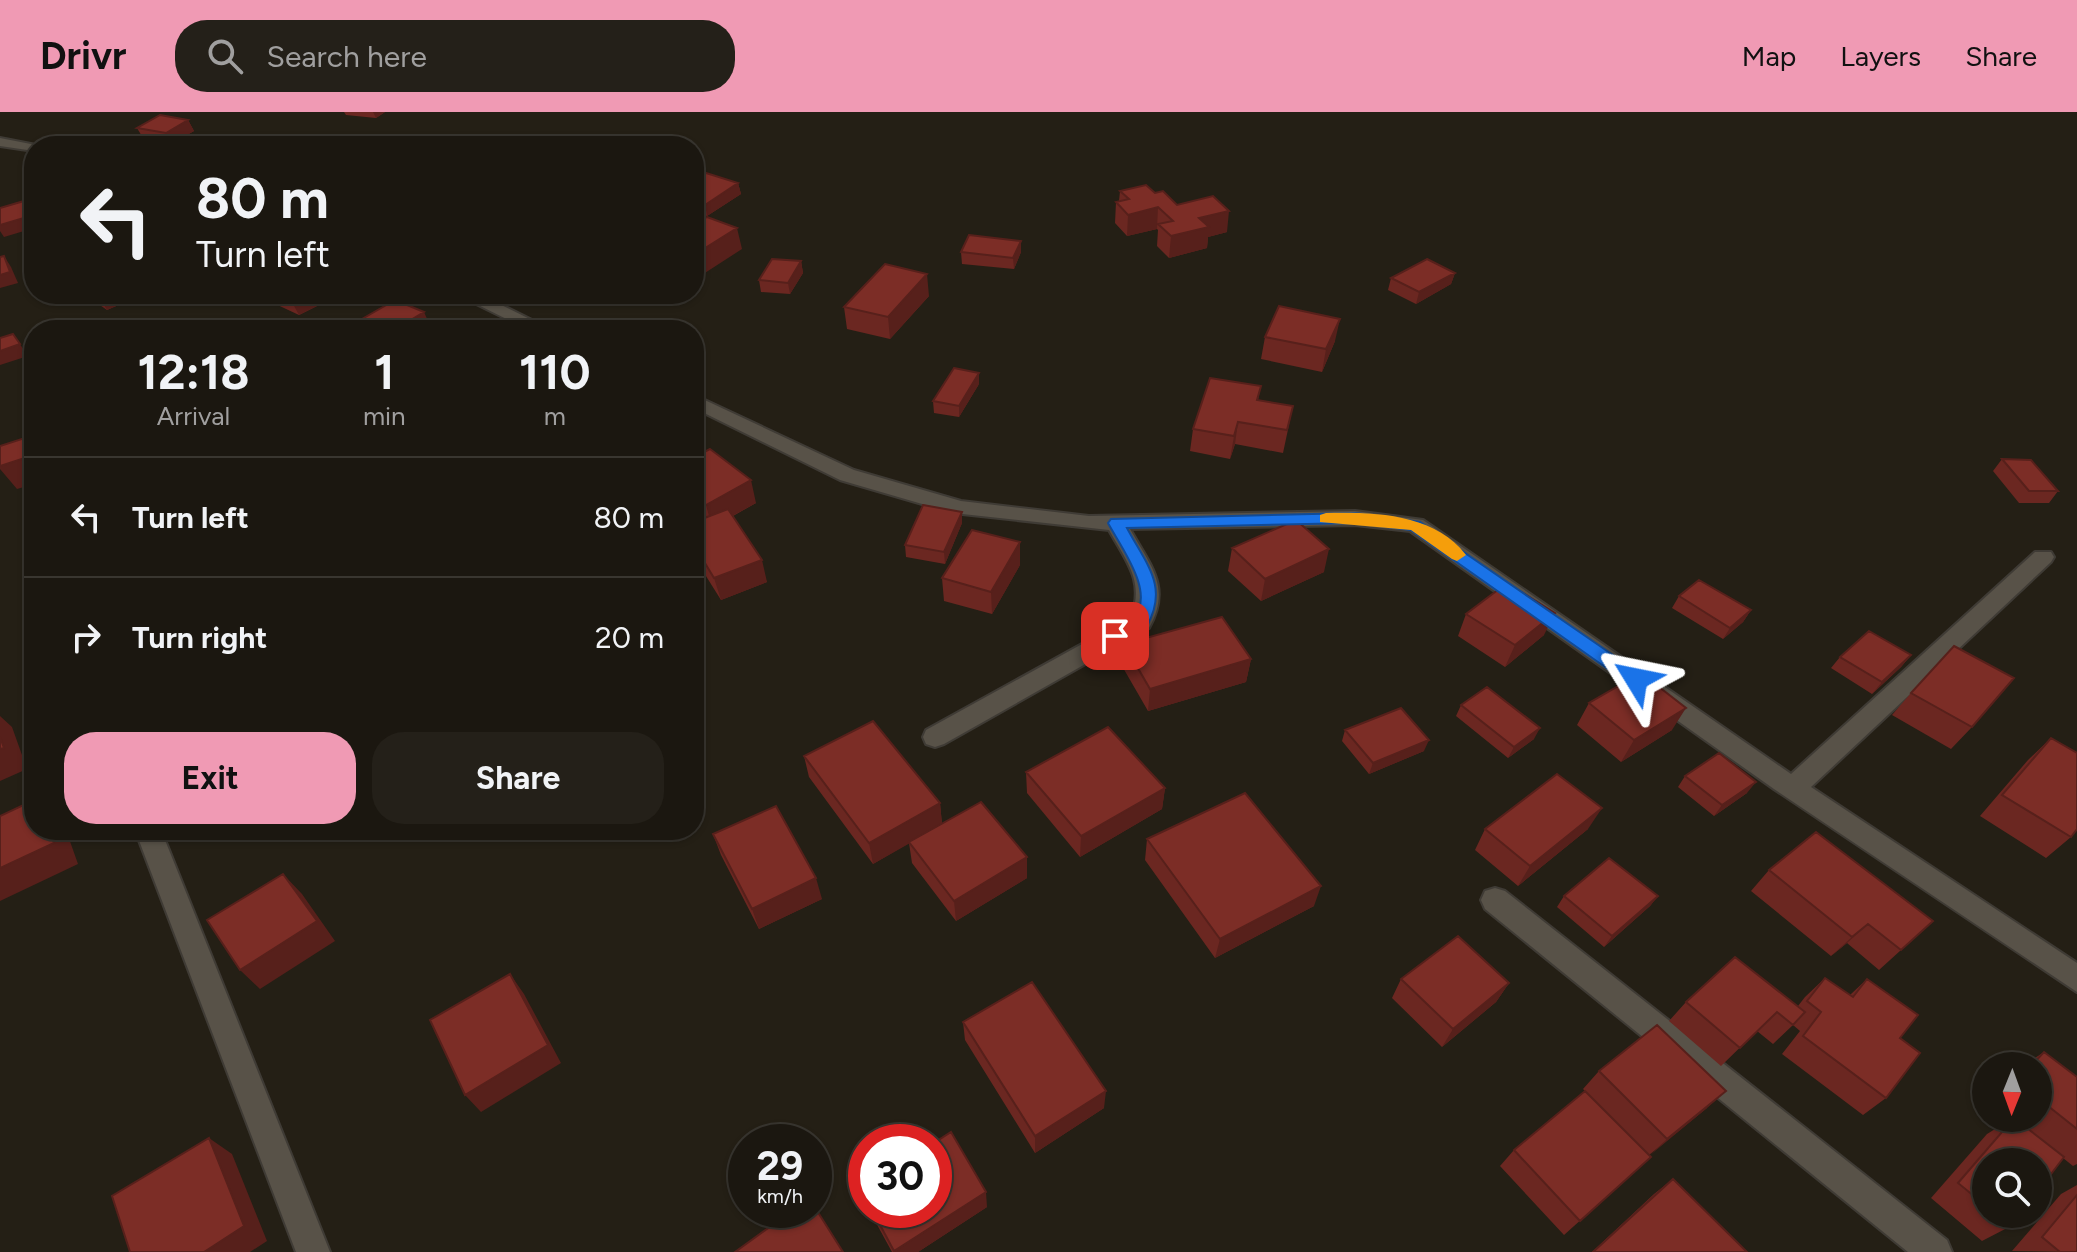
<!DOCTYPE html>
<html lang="en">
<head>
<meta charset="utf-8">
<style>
	body { margin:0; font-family:Figtree,sans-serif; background:#242019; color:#f1f3f6; height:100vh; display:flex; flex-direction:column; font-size:30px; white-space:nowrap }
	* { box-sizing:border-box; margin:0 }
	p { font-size:26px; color:#a09f9f }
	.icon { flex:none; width:44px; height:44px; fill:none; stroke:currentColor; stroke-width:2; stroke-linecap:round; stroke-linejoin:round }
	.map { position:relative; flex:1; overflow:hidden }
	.side { position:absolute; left:24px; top:208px; width:680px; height:520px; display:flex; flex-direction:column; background:#1b1710; border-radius:32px; box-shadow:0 2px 6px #0004,0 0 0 2px #393630 }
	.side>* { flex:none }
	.guide { position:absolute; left:24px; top:24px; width:680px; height:168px; border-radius:32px; box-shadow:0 2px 6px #0004,0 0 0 2px #393630; background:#1b1710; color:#f1f3f6; overflow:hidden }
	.needle { width:52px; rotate:181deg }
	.fabs { position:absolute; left:1972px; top:940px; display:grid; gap:16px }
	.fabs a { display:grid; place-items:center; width:80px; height:80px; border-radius:50%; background:#1b1710; box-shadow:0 2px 6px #0004,0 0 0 2px #393630; font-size:40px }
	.speed { position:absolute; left:728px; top:1012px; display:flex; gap:16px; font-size:40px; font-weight:700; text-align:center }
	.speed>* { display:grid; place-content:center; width:104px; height:104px; border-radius:50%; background:#1b1710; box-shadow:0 2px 6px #0004,0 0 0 2px #393630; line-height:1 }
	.speed small { font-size:20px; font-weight:400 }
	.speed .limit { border:12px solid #d22; background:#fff; color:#111 }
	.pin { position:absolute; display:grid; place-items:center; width:68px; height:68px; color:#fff; margin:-34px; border-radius:16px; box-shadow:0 4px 12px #0006 }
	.me { position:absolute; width:88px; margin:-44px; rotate:305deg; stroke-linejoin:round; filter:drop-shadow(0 0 6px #0008) }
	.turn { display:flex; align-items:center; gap:28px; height:168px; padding:0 40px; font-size:36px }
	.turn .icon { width:104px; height:104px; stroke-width:2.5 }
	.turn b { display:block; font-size:56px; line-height:68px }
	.eta { display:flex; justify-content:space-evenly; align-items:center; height:136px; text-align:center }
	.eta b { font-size:48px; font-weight:700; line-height:56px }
	.cta { display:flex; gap:16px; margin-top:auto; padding:16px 40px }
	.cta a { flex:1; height:92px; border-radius:32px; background:#f09ab4; color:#111; font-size:32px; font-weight:700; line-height:92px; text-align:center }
	.cta a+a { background:#242019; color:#f1f3f6 }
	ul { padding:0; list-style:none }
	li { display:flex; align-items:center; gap:24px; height:120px; padding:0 40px; border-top:2px solid #393630 }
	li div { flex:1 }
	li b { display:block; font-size:30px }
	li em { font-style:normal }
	header { display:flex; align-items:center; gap:48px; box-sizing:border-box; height:112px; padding:0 40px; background:#f09ab4; color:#111 }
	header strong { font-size:38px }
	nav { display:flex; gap:44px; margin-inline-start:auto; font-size:28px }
	.search { width:560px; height:72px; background:#242019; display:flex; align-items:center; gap:20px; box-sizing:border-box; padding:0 28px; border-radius:32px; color:#a09f9f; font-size:30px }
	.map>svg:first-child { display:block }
</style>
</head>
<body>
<header>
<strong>Drivr</strong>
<div class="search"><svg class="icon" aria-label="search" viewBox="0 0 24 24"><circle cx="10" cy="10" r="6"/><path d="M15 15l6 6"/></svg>Search here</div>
<nav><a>Map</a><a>Layers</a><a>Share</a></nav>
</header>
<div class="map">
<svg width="2077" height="1140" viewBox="0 0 2077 1140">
	<rect width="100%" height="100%" fill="#241f15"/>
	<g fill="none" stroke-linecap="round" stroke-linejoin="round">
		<defs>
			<path id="street" d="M0,26L41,34H34V39L0,34Z
				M456,182H479L552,218H529Z
				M694,283L854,358L961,389L1089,404L1355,399L1423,408L1791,662L2035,440H2051L2054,445L2051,450L1811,675L2077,851V880L1774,677L1410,419L1355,413L1130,417C1150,453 1172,475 1149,516L944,632L935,635L926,632L923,625L926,618L1131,505C1145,469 1126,449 1109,418L953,401L840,368L694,296Z
				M135,718H161L330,1140H296Z
				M1495,776L1505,779L1947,1128L1952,1140H1908L1485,797L1481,788L1485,779Z"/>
		</defs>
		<use href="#street" stroke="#3f3b35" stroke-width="4"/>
		<use href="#street" fill="#585248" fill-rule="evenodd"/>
	</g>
	<path fill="#6b2721" d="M344,0H385L376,6L346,3Z
		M188,8L194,19L171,32L143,26L137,16Z
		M694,69L738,71L741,82L707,104L694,100Z
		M1120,79L1155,81L1227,120L1208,125L1207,136L1169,146L1157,134L1158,118L1157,117L1127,124L1115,111L1116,90L1119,89Z
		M1021,129V140L1014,157L962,152L961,140Z
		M801,149L803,161L790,182L761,180L759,168Z
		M1455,161L1451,172L1416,192L1388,178L1391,166Z
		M84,182H135L137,185L107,198Z
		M266,182H329L331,187L299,203L269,189Z
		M929,184L890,227L847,217L844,195Z
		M1265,225L1335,229L1322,260L1261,247Z
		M979,272L959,305L934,301L933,289Z
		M1261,274L1258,288L1293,294L1283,341L1235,332L1230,347L1190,339L1193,317Z
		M694,345L756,391L733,404L767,470L721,488L694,445V410L702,407L694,400Z
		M2002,347L2058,379L2049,391H2019L1993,359Z
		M962,411L945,452L906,445L905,433Z
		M1232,436L1324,460L1261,489L1228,459Z
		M1020,453L992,502L944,489L942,466Z
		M1679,484L1751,498L1743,510L1723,527L1672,496Z
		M1466,502L1544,523L1505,555L1458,524Z
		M1124,532L1251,547L1246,570L1148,599L1122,554Z
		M1911,543L1901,555L1872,582L1831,556L1840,545Z
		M1911,581L1972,615L1951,637L1892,603Z
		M1589,591L1672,618L1621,650L1577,613Z
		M1461,593L1534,627L1508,646L1456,604Z
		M1345,618L1424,639L1369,662L1342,629Z
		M2051,626L2071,725L2046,746L1980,704L2028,648Z
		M804,644L940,691L942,712L1027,745V766L956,809L912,751L909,731L873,752L809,665Z
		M1026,660L1165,676L1162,697L1080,745L1027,681Z
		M1685,664L1747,681L1714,704L1678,675Z
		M1485,717H1588L1518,774L1475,738Z
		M713,722L822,787L759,817L721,743Z
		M1147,727L1314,794L1215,846L1145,748Z
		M1769,758L1933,809L1879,858L1847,831L1831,844L1751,779Z
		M1564,784H1658L1650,794L1604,835L1557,795Z
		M1825,866L1850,883L1867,867L1900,926L1886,986L1863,1003L1782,942L1800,919L1793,913L1773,932L1757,919L1721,954L1669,909L1686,890L1798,894L1805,885Z
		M1401,867L1509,871L1496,890L1442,935L1392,886Z
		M963,910L1104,996L1035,1041L965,928Z
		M2044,940L2077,965V1052L2073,1054L2063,1046L1986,1050V1102H2020L2011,1114L1982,1129L1931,1086L1987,1022L2013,1006H2038V954H2023Z
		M1599,959L1707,996L1649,1043L1651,1045L1564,1123L1500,1054L1514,1038L1633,1028L1583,977Z
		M1673,1067L1747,1140H1592L1654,1082Z
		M2077,1073V1140L2012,1139L2061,1082Z
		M987,1095L918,1140H892L869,1098H934Z"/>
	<path fill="#57201b" d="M373,0H385L376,6Z
		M188,8L194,19L171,32L166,21Z
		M738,71L741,82L707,104L705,93Z
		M1158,95L1157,117L1127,124L1128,103Z
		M1229,99L1227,120L1208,125L1207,136L1169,146L1171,124L1199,106Z
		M34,103V116L4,125L0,119V113Z
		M737,116L742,137L694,168V143Z
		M1021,129V140L1014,157L1013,146Z
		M4,144L11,155L18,171L0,176V163Z
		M801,149L803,161L790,182L788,171Z
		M1455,161L1451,172L1416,192L1419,180Z
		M927,162L929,184L890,227L888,205Z
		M110,182H135L137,185L107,198L100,186Z
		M312,182H329L331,187L299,203L293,192Z
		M424,200L432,218H394Z
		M1340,207L1335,229L1322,260L1326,237Z
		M13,222L28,244L0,253V239Z
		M979,261V272L959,305V294Z
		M1238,310L1235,332L1230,347L1234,324Z
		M34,343V372L17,377L0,357V354Z
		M751,368L756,391L712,415L706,393Z
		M962,400V411L945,452L944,440Z
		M1020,430V453L992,502L991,480Z
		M1329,437L1324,460L1261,489L1265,467Z
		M762,448L767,470L721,488L714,466Z
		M1751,498L1743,510L1723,527L1730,516Z
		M1555,501L1544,523L1505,555L1515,533Z
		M1911,543L1901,555L1872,582L1882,570Z
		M1251,547L1246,570L1148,599L1150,577Z
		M1686,596L1672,618L1621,650L1634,628Z
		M0,604L12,615L27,657L0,669Z
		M1540,616L1534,627L1508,646L1514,635Z
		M1429,628L1424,639L1369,662L1373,651Z
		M1756,670L1747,681L1714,704L1722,693Z
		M1165,676L1162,697L1080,745L1081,724Z
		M940,691L942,713L873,752L869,731Z
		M1602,696L1588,717L1518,774L1530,754Z
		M50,718H66L78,752L0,789V756Z
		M1027,745V766L956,809L954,789Z
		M283,762L302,782L335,829L260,877L240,858Z
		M816,766L822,787L759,817L752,797Z
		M1321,774L1314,794L1215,846L1220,827Z
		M1658,784L1650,794L1604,835L1612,824Z
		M1868,812L1847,831L1831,844L1852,825Z
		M510,862L524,882L561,951L481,1000L465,983Z
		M1509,871L1496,890L1442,935L1453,917Z
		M1106,979L1104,996L1035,1041V1024Z
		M1726,979L1707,996L1649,1044L1667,1027Z
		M209,1026L232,1042L267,1129L250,1140H204Z
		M986,1080L987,1095L918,1140H894Z"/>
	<path fill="#7c2d26" stroke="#57201b" stroke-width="2" d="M160,3L188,8L166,21L137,16Z
		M633,30L660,34H628Z
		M706,61L738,71L705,93L694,90V69Z
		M1146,73L1155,81L1163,79L1177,93L1213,84L1229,99L1199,106L1209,115L1171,124L1158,112L1173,109L1158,95L1128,103L1116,90L1129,87L1120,79Z
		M24,89L34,103L0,113V96Z
		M707,105L737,116L694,143V113Z
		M969,123L1021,129L1013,146L961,140Z
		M4,144L10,160L0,163V145Z
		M772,147L801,149L788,171L759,168Z
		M1427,147L1455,161L1419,180L1391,166Z
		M885,152L927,162L888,205L844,195Z
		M93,182H110L100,186Z
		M273,182H312L293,192Z
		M395,188L424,200L394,218H343Z
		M1279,194L1340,207L1326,237L1265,225Z
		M13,222L20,232L0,239V226Z
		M954,256L979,261L959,294L933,289Z
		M1210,266L1261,274L1257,288L1293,294L1287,318L1238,310L1234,324L1193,317Z
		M34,323V343L0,354V334Z
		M710,337L751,368L706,393L694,383V345Z
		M2002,347L2031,348L2058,379H2029Z
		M923,393L962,400L944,440L905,433Z
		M728,397L762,448L714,466L694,433V410Z
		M1296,408L1329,437L1265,467L1232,436Z
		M972,418L1020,430L991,480L942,466Z
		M1699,468L1751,498L1730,516L1679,484Z
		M1507,471L1555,501L1515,533L1466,502Z
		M1222,505L1251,547L1150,577L1124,532Z
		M1869,519L1911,543L1882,570L1840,545Z
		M1954,534L2014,566L1972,615L1911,581Z
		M1641,561L1686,596L1634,628L1589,591Z
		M1487,575L1540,616L1514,635L1461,593Z
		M1401,596L1429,628L1373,651L1345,618Z
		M873,609L940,691L869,731L804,644Z
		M1108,615L1165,676L1081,724L1026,660Z
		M0,625L4,636L0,637Z
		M2051,626L2077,641V717L2071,725L2002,683Z
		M1719,641L1756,670L1722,693L1685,664Z
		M1557,662L1602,696L1530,754L1485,717Z
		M1245,681L1321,774L1220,827L1147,727Z
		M34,688V718H50L54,731L0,756V704Z
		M981,690L1027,745L954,789L909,730Z
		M776,694L816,766L752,797L713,722Z
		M1816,720L1933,809L1901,838L1868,812L1852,825L1769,758Z
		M1609,746L1658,784L1612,824L1564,784Z
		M283,762L317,809L240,858L207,808Z
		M1458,824L1509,871L1453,917L1401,867Z
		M1735,845L1805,900L1793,913L1777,900L1740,936L1686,890Z
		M510,862L548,933L465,983L430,908Z
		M1825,866L1853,885L1867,867L1918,903L1900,926L1920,941L1886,986L1803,924L1821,900L1807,889Z
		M1032,870L1106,979L1035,1024L963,910Z
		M1657,913L1726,979L1667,1027L1599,959Z
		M2044,940L2077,965V1017L2038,986V954H2031Z
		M1585,979L1651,1045L1580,1109L1514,1038Z
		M2014,1006L2064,1045L2038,1079V1050H1986V1094L1958,1071Z
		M951,1020L986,1080L894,1139L872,1098H934V1031Z
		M209,1026L244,1114L204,1140H130L112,1084Z
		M1673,1067L1747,1140H1593Z
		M866,1074V1086L861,1077Z
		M2077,1083V1140H2060L2042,1125Z
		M814,1094L843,1140H735L793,1098H814Z
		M1996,1102H2020L2011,1114Z"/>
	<path fill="#1a73e8" stroke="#114b97" stroke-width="2" d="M1355,401L1420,410L1642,563V572H1629L1411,418L1355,411L1127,416C1146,452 1169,474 1147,514L1115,531L1106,524C1113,515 1124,515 1132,507C1158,483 1120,434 1108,411L1111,407Z"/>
	<path fill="#f59e0b" d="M1326,401C1373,400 1434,401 1466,443L1457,449L1452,447L1411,418L1320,410V403Z"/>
</svg>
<div class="fabs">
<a><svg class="needle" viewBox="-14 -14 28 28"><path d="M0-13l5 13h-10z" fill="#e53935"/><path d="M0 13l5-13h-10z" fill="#a09f9f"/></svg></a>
<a><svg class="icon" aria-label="search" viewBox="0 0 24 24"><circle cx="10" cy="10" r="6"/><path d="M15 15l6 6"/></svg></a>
</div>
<div class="speed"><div>29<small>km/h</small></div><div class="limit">30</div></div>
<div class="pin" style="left:1115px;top:524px;background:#d93025"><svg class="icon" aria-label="arrive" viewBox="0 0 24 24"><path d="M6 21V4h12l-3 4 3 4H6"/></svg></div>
<svg class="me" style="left:1636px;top:567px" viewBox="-20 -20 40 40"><path d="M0-17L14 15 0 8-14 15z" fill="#1a73e8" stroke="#fff" stroke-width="4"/></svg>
<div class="guide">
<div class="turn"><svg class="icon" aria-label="left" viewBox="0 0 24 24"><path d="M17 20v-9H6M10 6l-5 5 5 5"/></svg><div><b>80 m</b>Turn left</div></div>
</div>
<section class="side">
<div class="eta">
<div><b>12:18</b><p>Arrival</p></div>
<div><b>1</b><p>min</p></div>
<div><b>110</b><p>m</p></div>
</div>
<ul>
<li><svg class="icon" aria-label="left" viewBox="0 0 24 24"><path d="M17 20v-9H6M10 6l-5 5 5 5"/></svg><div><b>Turn left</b></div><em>80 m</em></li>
<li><svg class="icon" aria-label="right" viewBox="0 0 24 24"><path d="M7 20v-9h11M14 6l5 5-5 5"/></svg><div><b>Turn right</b></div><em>20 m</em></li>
</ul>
<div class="cta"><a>Exit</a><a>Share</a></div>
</section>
</div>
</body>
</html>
